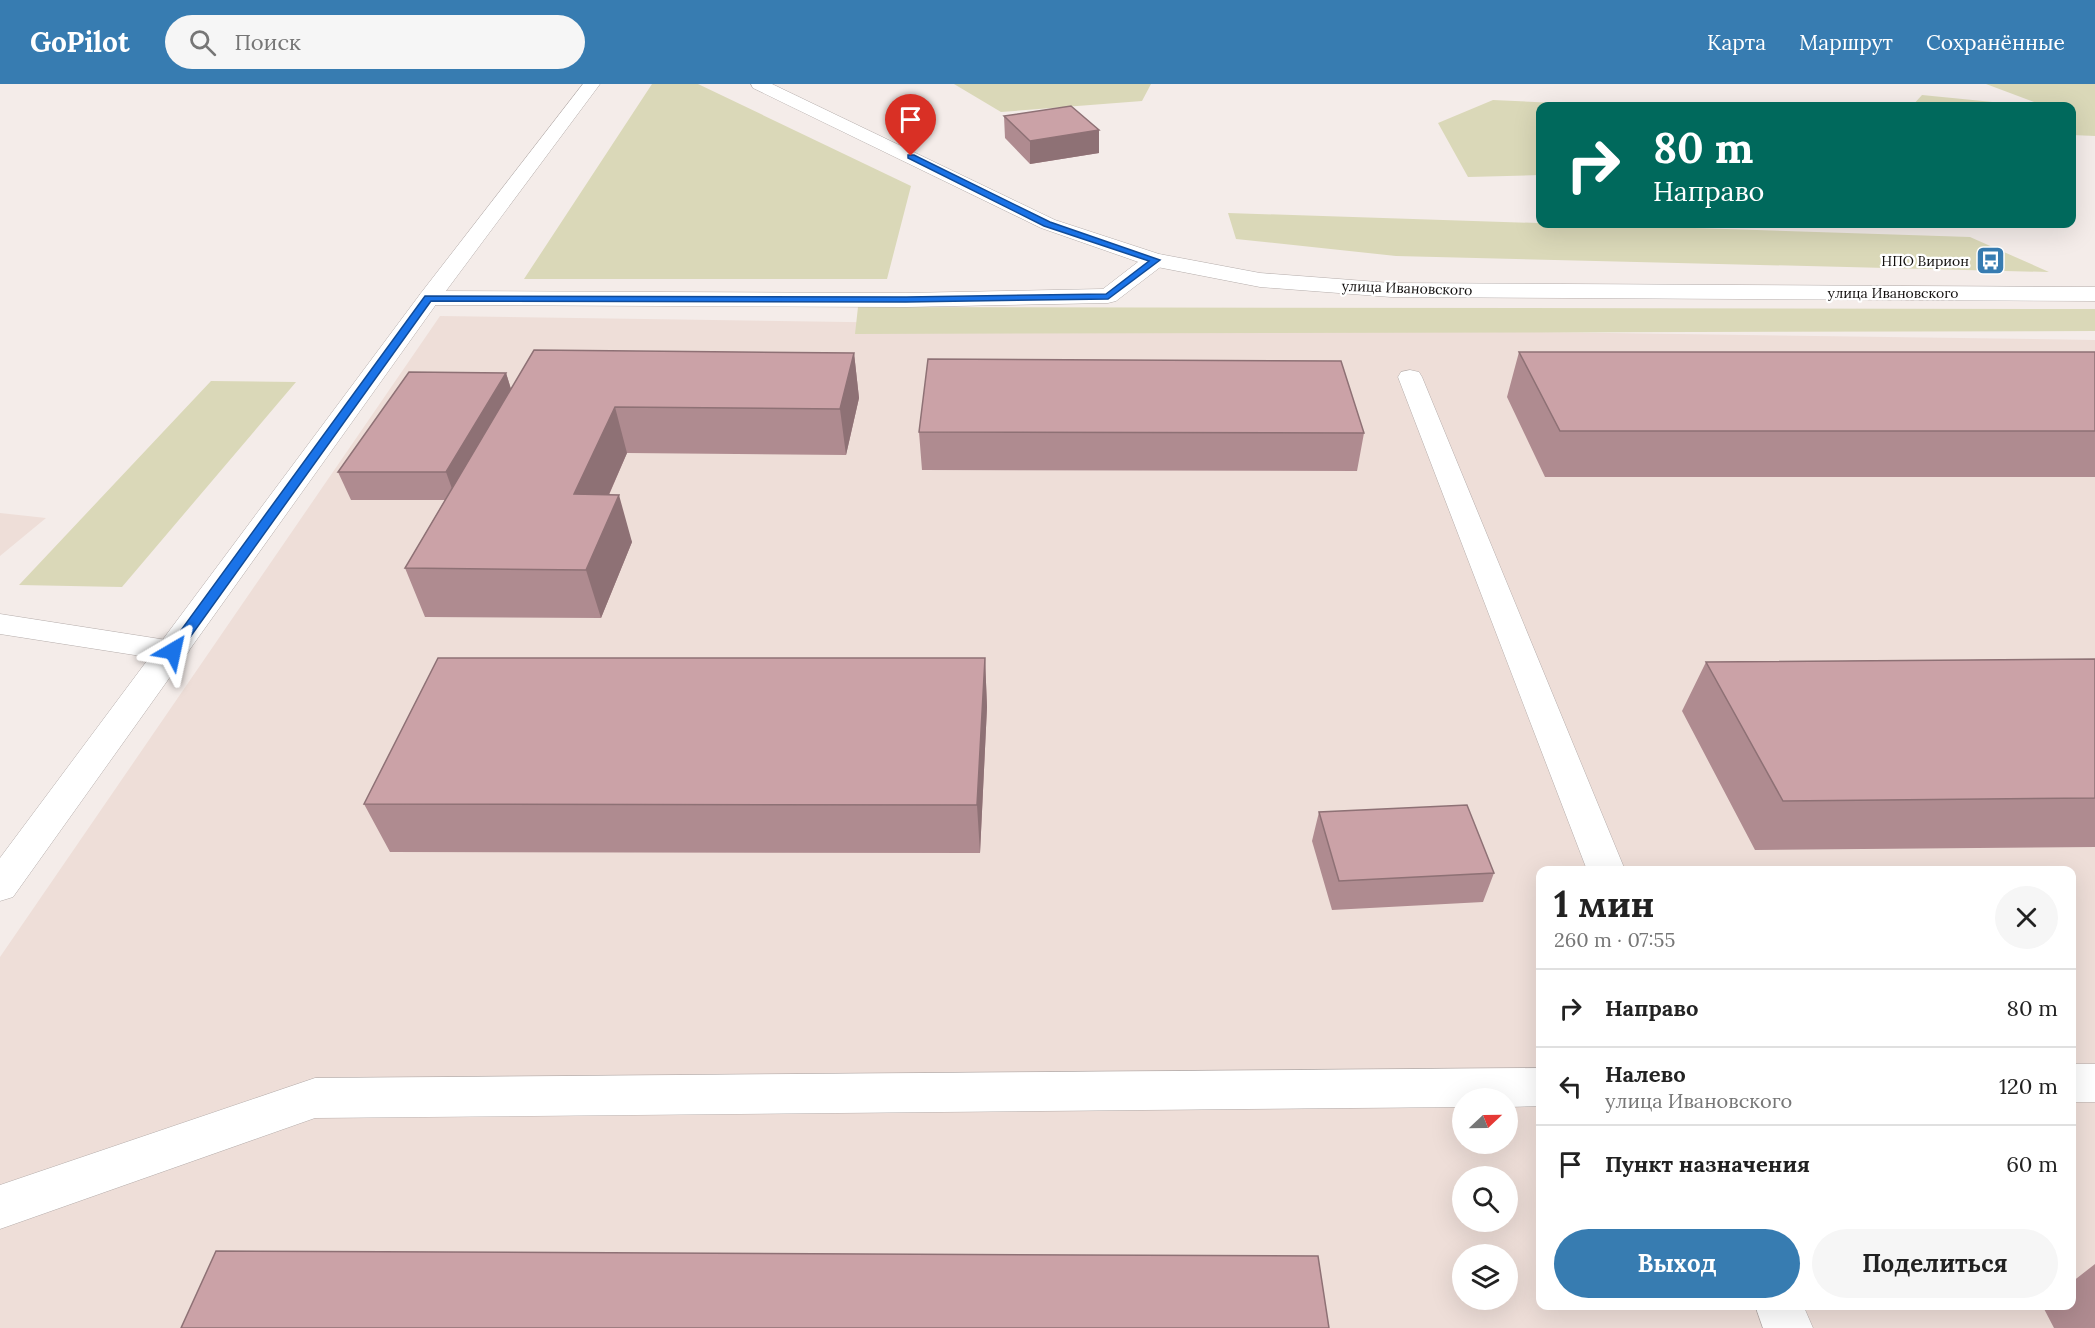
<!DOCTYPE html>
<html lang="ru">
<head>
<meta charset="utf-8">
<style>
	body { margin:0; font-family:Lora,serif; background:#f6f6f6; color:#222; height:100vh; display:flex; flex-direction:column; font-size:22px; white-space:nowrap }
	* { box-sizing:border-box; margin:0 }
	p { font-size:20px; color:#767676 }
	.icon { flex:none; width:33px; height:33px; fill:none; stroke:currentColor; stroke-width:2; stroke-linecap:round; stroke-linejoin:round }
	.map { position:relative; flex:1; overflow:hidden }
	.drawer { position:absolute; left:1536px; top:782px; width:540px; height:444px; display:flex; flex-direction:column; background:#fff; border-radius:12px; box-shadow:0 6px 24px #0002 }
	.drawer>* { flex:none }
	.banner { position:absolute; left:1536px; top:18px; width:540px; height:126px; border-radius:12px; box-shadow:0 6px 24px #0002; background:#00695c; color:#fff; overflow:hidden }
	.needle { width:39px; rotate:68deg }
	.tools { position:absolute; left:1452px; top:1004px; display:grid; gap:12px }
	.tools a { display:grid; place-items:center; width:66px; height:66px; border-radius:50%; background:#fff; box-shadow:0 6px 24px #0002; font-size:30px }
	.pin { position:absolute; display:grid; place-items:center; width:51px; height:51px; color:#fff; margin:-62px -26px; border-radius:50% 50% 50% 0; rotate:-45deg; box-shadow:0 0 6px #0007 }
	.pin .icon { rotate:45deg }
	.me { position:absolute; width:66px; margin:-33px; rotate:36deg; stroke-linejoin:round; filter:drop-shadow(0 0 4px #0008) }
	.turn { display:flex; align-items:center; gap:21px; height:126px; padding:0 18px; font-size:27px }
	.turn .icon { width:78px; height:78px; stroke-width:2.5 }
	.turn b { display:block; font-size:42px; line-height:51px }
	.round { display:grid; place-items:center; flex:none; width:63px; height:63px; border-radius:32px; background:#f6f6f6 }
	.overview { display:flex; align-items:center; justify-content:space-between; height:102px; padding:0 18px }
	h1 { font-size:36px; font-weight:700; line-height:45px }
	.primary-button { display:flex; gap:12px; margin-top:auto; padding:12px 18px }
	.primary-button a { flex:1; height:69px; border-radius:36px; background:#377cb1; color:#fff; font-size:24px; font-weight:700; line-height:69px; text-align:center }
	.primary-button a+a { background:#f6f6f6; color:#222 }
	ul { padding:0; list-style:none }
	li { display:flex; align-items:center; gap:18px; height:78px; padding:0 18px; border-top:2px solid #e0e0e0 }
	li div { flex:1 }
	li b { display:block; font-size:22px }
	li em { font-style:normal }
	header { display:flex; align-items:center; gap:36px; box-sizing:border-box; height:84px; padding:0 30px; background:#377cb1; color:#fff }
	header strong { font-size:28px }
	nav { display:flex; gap:33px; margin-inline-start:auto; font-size:21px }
	.search { width:420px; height:54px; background:#f6f6f6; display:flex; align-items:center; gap:15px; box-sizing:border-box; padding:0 21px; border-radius:33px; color:#767676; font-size:22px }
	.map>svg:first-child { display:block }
</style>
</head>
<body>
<header>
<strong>GoPilot</strong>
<div class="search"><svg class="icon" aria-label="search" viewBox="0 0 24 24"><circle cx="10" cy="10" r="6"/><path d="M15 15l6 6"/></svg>Поиск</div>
<nav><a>Карта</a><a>Маршрут</a><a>Сохранённые</a></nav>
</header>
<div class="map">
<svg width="2095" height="1244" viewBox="0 0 2095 1244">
	<rect width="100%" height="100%" fill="#f4ece9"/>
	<path fill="#eeded8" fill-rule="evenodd" d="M440,232L2095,256V1244H0V873ZM1540,786H2072V1221H1540ZM1462,1014H1508V1059H1462ZM1462,1092H1508V1137H1462ZM1462,1170H1508V1215H1462Z
		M0,429L46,434L0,472Z"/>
	<path fill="#dad8b8" d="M652,0H698L911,102L887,195H524Z
		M954,0H1151L1142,17L1001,28Z
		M1986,0H2095V52L2072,51V22H2045Z
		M1922,11L2033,22H1912Z
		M1493,16L1619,22H1540V91L1468,93L1438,39Z
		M1228,129L1970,153L2049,188L1396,172L1236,155Z
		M858,223L2095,225V247L855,250Z
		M211,297L296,298L122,503L19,501Z"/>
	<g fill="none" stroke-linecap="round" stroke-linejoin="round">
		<defs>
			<path id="service" d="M1155,170L1163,171L1166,176L1163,181L1116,217L1108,219L906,223L429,221L421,219L418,214L421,209L429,207L906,209L1103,205L1147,171Z
				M1410,286L1419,288L1422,293L1625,786H1587L1398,293L1401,288Z
				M0,530L173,557L184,560L189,567L184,574L173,577L0,550Z
				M2072,980H2095V1018H2072Z
				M1540,984V1022L1508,1023V1014H1462V1023L315,1034L0,1145V1101L315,994Z
				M1755,1221H1803L1813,1244H1763Z"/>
			<path id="minor" d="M583,0H600L437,219L13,813L0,817V774L421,209Z"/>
			<path id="secondary" d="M751,0H772L1055,136L1159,170L1260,189L1391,199L2095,203V217L1391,213L1260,203L1147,181L1041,144L753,4Z"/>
		</defs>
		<use href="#service" stroke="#b5adab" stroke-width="1"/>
		<use href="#minor" stroke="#b5adab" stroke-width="1"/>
		<use href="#secondary" stroke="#b5adab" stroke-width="1"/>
		<use href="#service" fill="#fff" fill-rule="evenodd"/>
		<use href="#minor" fill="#fff" fill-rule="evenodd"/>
		<use href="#secondary" fill="#fff" fill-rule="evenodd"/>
	</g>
	<path fill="#af8b90" d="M1004,32L1099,46V69L1030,80L1005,54Z
		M1519,268H2095V393H1545L1507,313Z
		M854,269L859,314L846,371L627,369L609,411L632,458L601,534L425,533L405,484L445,416H351L338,388L506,289L511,305Z
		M919,348L1364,349L1357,387L922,386Z
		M985,574L987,623L980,769L390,768L364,720Z
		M2095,575V763L1755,766L1682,627L1706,578Z
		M1319,728L1494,789L1483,818L1332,826L1312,757Z
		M2095,1180V1244H2054L2042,1221H2072V1198Z"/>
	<path fill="#8e7175" d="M1099,46V69L1030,80V57Z
		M854,269L859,314L846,371L840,325Z
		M506,289L514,315L456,416L446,388Z
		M615,323L627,369L588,458L574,410Z
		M619,411L632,458L601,534L586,486Z
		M985,574L987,623L980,769L977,721Z"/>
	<path fill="#cba2a7" stroke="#8e7175" stroke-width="1.5" d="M1071,22L1099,46L1030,57L1004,32Z
		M534,266L854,269L840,325L615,323L574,410L619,411L586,486L405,484Z
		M1519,268H2095V347H1560Z
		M928,275L1341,277L1364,349L919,348Z
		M409,288L506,289L446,388H338Z
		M438,574H985L977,721L364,720Z
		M2095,575V714L1783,717L1706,578Z
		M1467,721L1494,789L1339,797L1319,728Z
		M216,1167L1318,1172L1329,1244H181Z"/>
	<path fill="#1a73e8" stroke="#114b97" stroke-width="1.5" d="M908,71H914L1050,138L1160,176L1108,215L906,218L431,217L178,570H168L167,567L168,564L425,212L906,213L1106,210L1149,177L1044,142L908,74Z"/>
	<defs>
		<symbol id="bus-square" viewBox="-11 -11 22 22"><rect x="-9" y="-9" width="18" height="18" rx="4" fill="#377cb1" stroke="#fff"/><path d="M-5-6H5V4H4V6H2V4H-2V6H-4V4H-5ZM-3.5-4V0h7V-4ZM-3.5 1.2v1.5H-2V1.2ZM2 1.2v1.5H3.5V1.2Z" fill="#fff"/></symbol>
	</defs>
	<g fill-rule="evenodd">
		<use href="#bus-square" x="1974" y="160" width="33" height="33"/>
	</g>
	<g text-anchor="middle" stroke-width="4.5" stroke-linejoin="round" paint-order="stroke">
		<g font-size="14" fill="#110e0d" stroke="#fff" text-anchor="end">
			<text x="1969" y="182">НПО Вирион</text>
		</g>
		<g font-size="14" fill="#110e0d" stroke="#fff">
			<text transform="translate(1407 204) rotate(2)" y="5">улица Ивановского</text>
			<text x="1893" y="214">улица Ивановского</text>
		</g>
	</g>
</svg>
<div class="tools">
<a><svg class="needle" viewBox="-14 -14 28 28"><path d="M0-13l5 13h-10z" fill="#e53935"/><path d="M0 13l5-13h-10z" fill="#767676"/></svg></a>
<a><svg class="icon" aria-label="search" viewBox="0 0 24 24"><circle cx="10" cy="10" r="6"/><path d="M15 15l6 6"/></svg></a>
<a><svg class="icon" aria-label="layers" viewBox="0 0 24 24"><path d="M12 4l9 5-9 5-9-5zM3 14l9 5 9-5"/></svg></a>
</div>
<div class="pin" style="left:911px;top:72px;background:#d93025"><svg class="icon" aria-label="arrive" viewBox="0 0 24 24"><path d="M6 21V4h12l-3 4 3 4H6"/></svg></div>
<svg class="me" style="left:173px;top:567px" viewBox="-20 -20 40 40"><path d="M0-17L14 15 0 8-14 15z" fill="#1a73e8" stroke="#fff" stroke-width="4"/></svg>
<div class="banner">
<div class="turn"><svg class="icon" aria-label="right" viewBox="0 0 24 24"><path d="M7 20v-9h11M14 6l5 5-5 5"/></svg><div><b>80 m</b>Направо</div></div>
</div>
<section class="drawer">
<div class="overview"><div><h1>1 мин</h1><p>260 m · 07:55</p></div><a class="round"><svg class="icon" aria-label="close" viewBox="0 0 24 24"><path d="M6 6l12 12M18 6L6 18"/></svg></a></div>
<ul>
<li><svg class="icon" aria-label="right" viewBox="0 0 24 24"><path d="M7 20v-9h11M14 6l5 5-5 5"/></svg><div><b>Направо</b></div><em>80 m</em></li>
<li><svg class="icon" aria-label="left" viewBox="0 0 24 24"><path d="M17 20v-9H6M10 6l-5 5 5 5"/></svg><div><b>Налево</b><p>улица Ивановского</p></div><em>120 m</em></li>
<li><svg class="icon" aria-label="arrive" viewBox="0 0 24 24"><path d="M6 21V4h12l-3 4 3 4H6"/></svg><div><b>Пункт назначения</b></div><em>60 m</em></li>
</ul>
<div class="primary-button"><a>Выход</a><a>Поделиться</a></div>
</section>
</div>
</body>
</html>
